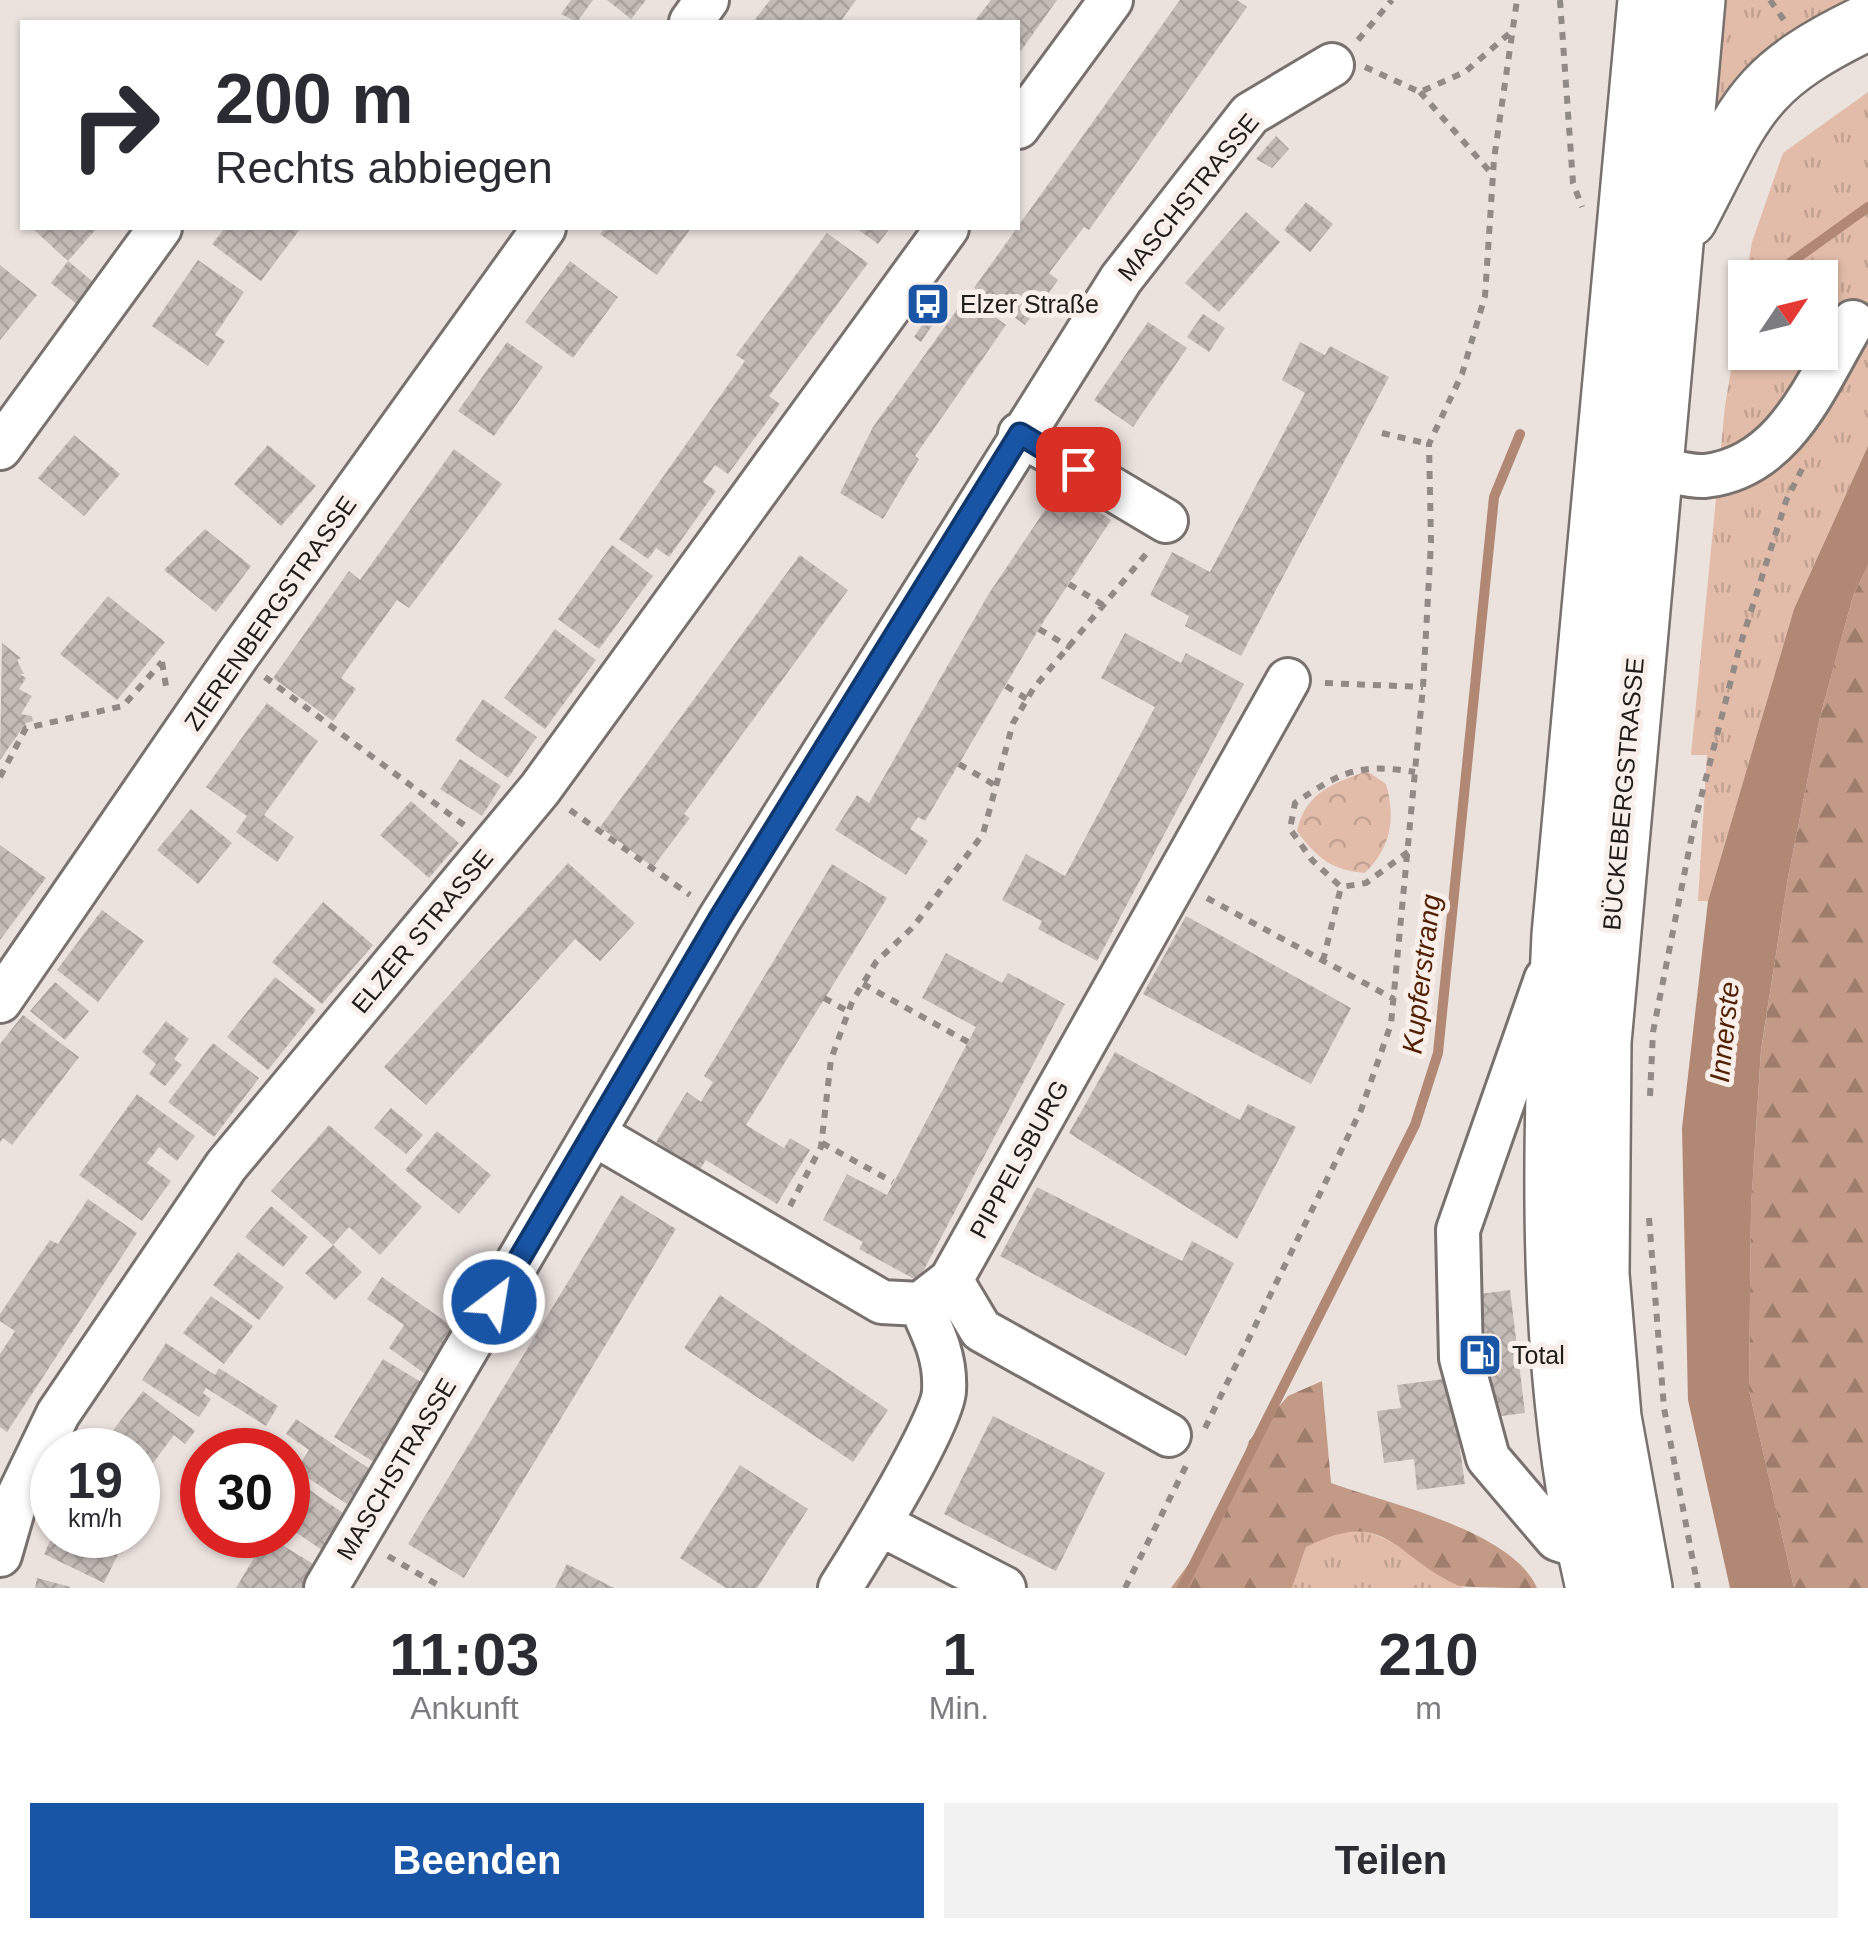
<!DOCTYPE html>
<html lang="de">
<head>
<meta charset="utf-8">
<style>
	body { margin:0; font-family:Helvetica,sans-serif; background:#f2f2f3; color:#2b2b33; height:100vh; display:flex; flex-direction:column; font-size:38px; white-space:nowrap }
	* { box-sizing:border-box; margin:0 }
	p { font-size:32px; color:#7c7c81 }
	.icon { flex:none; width:55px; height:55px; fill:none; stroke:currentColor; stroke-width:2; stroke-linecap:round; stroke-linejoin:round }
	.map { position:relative; height:1588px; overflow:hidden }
	.drawer { display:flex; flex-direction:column; background:#fff; flex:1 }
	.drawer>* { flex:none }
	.hud { position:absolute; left:20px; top:20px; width:1000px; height:210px; border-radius:0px; box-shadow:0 2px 8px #0004; background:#fff; color:#2b2b33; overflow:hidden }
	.needle { width:65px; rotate:55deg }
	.fabs { position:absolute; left:1728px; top:260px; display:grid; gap:20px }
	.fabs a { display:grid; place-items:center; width:110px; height:110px; border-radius:0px; background:#fff; box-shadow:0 2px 8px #0004; font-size:50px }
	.speed { position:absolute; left:30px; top:1428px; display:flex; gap:20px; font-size:50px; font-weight:700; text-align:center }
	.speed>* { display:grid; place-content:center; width:130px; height:130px; border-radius:50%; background:#fff; box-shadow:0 2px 8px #0004; line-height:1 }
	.speed small { font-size:25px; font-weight:400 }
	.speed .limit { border:15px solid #d22; background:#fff; color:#111 }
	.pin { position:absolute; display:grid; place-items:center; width:85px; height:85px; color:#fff; margin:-42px; border-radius:20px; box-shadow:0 5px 15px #0006 }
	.me { position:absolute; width:110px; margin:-55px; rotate:31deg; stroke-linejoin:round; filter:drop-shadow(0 0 8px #0008) }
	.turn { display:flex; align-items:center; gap:35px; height:210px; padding:0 30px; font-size:45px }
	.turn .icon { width:130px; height:130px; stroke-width:2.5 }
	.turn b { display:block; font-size:70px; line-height:85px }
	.eta { display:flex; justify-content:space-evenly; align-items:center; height:170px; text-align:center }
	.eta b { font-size:60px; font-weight:700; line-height:70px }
	.primary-button { display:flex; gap:20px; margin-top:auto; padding:20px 30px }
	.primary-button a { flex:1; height:115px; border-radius:0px; background:#1955a6; color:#fff; font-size:40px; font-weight:700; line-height:115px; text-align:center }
	.primary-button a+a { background:#f2f2f3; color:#2b2b33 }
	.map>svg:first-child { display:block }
</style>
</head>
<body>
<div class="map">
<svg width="1868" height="1588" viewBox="0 0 1868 1588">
	<defs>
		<pattern id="grass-tufts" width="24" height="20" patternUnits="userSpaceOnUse" patternTransform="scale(2.5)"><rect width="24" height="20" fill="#e2bca9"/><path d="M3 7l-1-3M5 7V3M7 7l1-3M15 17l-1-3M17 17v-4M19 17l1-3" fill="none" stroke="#c1a191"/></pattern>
		<pattern id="forest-firs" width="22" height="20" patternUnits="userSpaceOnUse" patternTransform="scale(2.5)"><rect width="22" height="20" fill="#c39a86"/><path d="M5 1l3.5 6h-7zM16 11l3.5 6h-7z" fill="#9e7d6d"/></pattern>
		<pattern id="park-crowns" width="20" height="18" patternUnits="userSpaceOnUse" patternTransform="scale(2.5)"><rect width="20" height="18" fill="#e2bca9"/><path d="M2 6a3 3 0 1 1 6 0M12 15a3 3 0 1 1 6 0" fill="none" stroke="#c1a191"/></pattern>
		<pattern id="building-cross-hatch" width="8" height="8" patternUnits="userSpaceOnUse" patternTransform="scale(2.5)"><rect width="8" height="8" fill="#c4bbb7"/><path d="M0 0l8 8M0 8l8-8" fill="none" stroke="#a8a09d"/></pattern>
	</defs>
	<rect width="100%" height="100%" fill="#ebe1dd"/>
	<path fill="url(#grass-tufts)" d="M1725,0H1868L1711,140Z
		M1868,92V446L1794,609L1708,901H1698L1707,755H1691L1725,406L1745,286V352H1820V278L1746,277L1752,242L1783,153Z
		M1358,1528L1388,1540L1464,1588H1292L1306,1547L1335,1532Z"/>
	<path fill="url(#forest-firs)" d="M1868,565V1588H1794L1749,1390L1751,1207L1761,1051L1788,877L1820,717L1853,596Z
		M1322,1381L1331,1483C1387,1503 1513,1531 1537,1588C1514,1588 1479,1588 1459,1586C1392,1556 1388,1506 1306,1547L1292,1588H1171L1224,1516L1249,1441L1288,1396Z"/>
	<path fill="url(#park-crowns)" d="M1367,771L1386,784C1396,819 1391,847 1365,873C1331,870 1317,858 1297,831C1306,792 1332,784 1367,771Z"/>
	<path fill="#b08874" d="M1868,446V565L1853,596L1820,717L1788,877L1761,1050L1751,1207L1749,1390L1794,1588H1730L1688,1400L1682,1128L1708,901L1794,609Z"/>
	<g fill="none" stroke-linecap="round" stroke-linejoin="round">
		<path stroke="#b08874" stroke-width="10" d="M1769,278L1868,207
			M1182,1588L1415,1125L1438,1053L1494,497L1520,434"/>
	</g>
	<path fill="url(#building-cross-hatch)" d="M571,0H593L577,22L561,14Z
		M607,0H646L631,19Z
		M770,0H856L840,22H753Z
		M991,0H1057L1018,55V22H974Z
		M1180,0H1237L1247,7L1089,230L1084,227L1049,273L1058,280L1025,325L974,288Z
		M1276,136L1289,149L1272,168L1256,159Z
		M1306,202L1333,224L1310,252L1284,230Z
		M1246,212L1280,242L1219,312L1185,283Z
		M32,228H97L68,261Z
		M225,228H301L261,281L212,244Z
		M605,228H691L657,275L600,234Z
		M856,228H890L878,244Z
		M827,233L868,263L769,396L780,404L728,474L715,465L703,482L716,491L669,557L656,548L648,559L619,539L745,361L736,355Z
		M198,260L244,292L215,335L225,341L208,366L152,326Z
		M68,261L97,285L79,306L51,283Z
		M570,261L618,297L573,358L525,322Z
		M0,265L37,295L0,340Z
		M967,296L1006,325L915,456L919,459L883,519L840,493L873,427Z
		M1203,314L1225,328L1209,352L1187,337Z
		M926,319L933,324L921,342L914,337Z
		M1148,322L1187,348L1133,427L1094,400Z
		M507,342L543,367L494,436L458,411Z
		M1300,342L1325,355L1330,346L1389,377L1241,656L1185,626L1189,616L1150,595L1172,552L1210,572L1305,393L1282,380Z
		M74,435L120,474L84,516L38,478Z
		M268,445L316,486L281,526L234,484Z
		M454,449L502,484L409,608L397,600L341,678L356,689L333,721L273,678L349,571L360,580Z
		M1061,486L1111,520L1040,627L925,821L918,817L910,829L928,841L906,875L835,830L857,795L869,803L988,595Z
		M205,529L251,566L216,612L164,570Z
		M612,545L653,576L599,649L558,619Z
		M800,555L848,590L684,814L690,818L653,867L600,827Z
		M108,596L165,642L117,700L60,654Z
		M555,629L596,660L545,729L504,698Z
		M1125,633L1181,663L1186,653L1244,684L1097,961L1038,929L1042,921L1002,900L1026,854L1065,876L1155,707L1101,678Z
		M2,643L21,658L17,660L24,674H20L26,678L19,689L32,696L21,714L32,716L33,721L26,723L0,760Z
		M483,699L537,737L508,778L455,740Z
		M267,703L318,741L264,815L294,837L277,862L236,832L247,816L206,787Z
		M460,759L501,786L482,816L440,789Z
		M411,801L459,843L429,878L380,835Z
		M191,809L232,843L198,884L157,850Z
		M0,845L46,878L0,940Z
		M568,863L635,923L600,961L575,939L426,1105L384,1067Z
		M832,864L887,898L746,1125L784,1148L790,1138L810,1150L777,1204L706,1160L700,1169L656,1142L687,1092L701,1102L713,1082L704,1076Z
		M323,902L373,945L322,1004L272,962Z
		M102,910L144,941L98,1002L57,970Z
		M1186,916L1351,1008L1311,1084L1143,994Z
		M946,953L1002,983L1008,973L1065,1004L918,1281L859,1249L863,1242L823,1220L847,1174L887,1195L976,1027L922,998Z
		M275,977L316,1010L268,1070L227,1037Z
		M55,982L89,1011L65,1040L30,1011Z
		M23,1015L79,1057L12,1145L3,1138L0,1142V1044Z
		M166,1021L189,1039L174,1059L182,1065L165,1086L149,1074L156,1064L142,1052Z
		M213,1043L259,1078L214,1137L168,1102Z
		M1115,1052L1240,1120L1248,1104L1296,1127L1237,1239L1069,1133Z
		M137,1094L195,1136L177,1161L159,1147L147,1163L171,1181L142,1221L79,1175Z
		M391,1108L423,1135L406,1154L374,1128Z
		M329,1125L422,1207L380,1255L349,1227L333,1245L271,1191Z
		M437,1131L491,1175L459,1214L405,1170Z
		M1037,1187L1182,1261L1192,1241L1234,1263L1186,1356L1000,1256Z
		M621,1195L676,1229L464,1578L408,1544Z
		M88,1199L137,1233L7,1432L0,1427V1354L15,1331L0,1321V1314L50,1240L58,1244Z
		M271,1206L308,1237L283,1267L245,1237Z
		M333,1245L362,1272L335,1300L305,1273Z
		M238,1252L284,1287L259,1320L213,1285Z
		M382,1277L459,1331L428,1376L389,1348L404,1325L367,1299Z
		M1510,1290L1525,1413L1456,1422L1465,1484L1417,1490L1414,1459L1384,1463L1377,1411L1401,1408L1397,1385L1451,1378L1442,1299Z
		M720,1295L888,1410L853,1462L684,1348Z
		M211,1296L253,1326L224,1364L183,1333Z
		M166,1343L215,1375L219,1368L278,1406L266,1426L206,1388L203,1393L211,1399L199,1417L142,1380Z
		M383,1359L426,1385L377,1464L334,1437Z
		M143,1391L195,1431L185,1444L174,1435L138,1483V1450H98Z
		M993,1416L1105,1473L1056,1571L944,1514Z
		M296,1419L371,1470L347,1504L296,1470L309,1450L286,1434Z
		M740,1465L808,1509L757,1588H726L680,1558Z
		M288,1475L346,1515L322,1550L288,1527V1511L295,1500L288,1495Z
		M53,1535H108L105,1541L121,1548L104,1583L44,1554Z
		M267,1536L320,1568L308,1588H236Z
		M567,1564L614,1588H555Z
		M37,1578L70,1587V1588H35Z"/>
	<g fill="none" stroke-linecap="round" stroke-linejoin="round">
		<defs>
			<path id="minor" d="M691,22L707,0
				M1018,127L1111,0
				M1020,434L1166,521
				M0,448L160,228
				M1652,468C1669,470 1689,477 1705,476C1786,467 1816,383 1853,322
				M1546,979L1458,1230L1461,1358L1488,1458L1557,1539L1584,1548
				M0,1001L237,656L544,228
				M594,1134L882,1302L920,1304L951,1280L1288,680
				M951,1280L981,1330L1169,1435
				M880,1524L1004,1588
				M0,1555L15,1503L58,1414L226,1166L540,789L947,228
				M326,1588L720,918L1121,279L1250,114L1332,65
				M840,1588C861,1555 943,1422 944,1391C946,1358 934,1334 920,1304"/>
			<path id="highway" d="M1689,219C1747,109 1749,79 1868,22
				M1594,1588C1543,1373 1550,1154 1560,935L1646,0
				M1644,1588L1613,1417L1601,1274L1603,1042L1697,0"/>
		</defs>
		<use href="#minor" stroke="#79716d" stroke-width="48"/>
		<use href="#highway" stroke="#79716d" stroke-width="60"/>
		<path stroke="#918a87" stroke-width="6" stroke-dasharray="8 8" stroke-linecap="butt" d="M1560,0L1573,183L1582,207
			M1770,0L1786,23
			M1358,40L1392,0
			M1365,67L1420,92L1465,72L1512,31
			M1420,92L1492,174
			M1382,433L1429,444
			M1069,584L1106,607
			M1039,629L1071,648
			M162,662L167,692
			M265,677L464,825
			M1325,683L1423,687
			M1006,686L1027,699
			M959,764L998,787
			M0,777L26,728L123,706L162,662
			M570,810L690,895
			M1408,852L1366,883L1341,887L1312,860L1290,829L1295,803C1342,771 1359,763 1415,772
			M1207,898L1394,999
			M1323,961L1341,887
			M863,984L968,1042
			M824,998L849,1012
			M1650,1096L1653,1032L1694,825L1739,649L1786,501L1802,469
			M822,1143L893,1182
			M790,1206L821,1147L831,1059L852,1002L876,962L913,927L983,834L1013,723L1033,689L1147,553
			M1649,1218L1664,1408L1698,1588
			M1205,1428L1361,1110L1391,1024L1423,687L1431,542L1429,444L1462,374L1485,296L1494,159L1517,0
			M388,1556L443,1588
			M1125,1588L1186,1466"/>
		<use href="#minor" stroke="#fff" stroke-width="42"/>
		<use href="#highway" stroke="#fff" stroke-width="55"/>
	</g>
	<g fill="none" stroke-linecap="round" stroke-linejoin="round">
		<defs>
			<path id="route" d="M494,1302L720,918L1020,434L1078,469"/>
		</defs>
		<use href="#route" stroke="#10376c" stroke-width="25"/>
		<use href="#route" stroke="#1955a6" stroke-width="18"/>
	</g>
	<defs>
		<symbol id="bus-square" viewBox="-11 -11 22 22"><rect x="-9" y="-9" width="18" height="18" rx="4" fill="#1955a6" stroke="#f8eeea"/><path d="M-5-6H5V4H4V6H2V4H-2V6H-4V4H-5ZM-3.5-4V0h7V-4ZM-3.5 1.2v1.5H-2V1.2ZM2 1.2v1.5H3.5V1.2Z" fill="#fff"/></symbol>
		<symbol id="fuel-square" viewBox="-11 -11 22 22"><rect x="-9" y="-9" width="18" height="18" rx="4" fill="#1955a6" stroke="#f8eeea"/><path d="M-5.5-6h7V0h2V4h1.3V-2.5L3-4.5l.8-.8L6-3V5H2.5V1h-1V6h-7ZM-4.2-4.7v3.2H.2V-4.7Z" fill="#fff"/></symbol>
	</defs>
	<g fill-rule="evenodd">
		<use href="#bus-square" x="903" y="279" width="50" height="50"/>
		<use href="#fuel-square" x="1455" y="1330" width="50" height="50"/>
	</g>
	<g text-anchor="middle" stroke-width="10" stroke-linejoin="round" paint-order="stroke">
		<g font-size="25" fill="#1f1c1a" stroke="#f8eeea">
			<text transform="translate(1188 197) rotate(-51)" y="9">MASCHSTRASSE</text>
			<text transform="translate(270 613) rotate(-55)" y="9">ZIERENBERGSTRASSE</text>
			<text transform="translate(1623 794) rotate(-85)" y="9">BÜCKEBERGSTRASSE</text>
			<text transform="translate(422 931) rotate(-50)" y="9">ELZER STRASSE</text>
			<text transform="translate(1019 1159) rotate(-61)" y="9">PIPPELSBURG</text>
			<text transform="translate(396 1469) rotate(-59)" y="9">MASCHSTRASSE</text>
		</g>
		<g font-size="25" fill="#1f1c1a" stroke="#f8eeea" text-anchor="start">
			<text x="960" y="313">Elzer Straße</text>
			<text x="1512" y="1364">Total</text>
		</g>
		<g font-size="28" font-style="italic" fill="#521f00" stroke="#f8eeea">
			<text transform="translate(1421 974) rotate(-83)" y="10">Kupferstrang</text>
			<text transform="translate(1724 1032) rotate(-84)" y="10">Innerste</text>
		</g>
	</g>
</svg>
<div class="fabs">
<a><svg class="needle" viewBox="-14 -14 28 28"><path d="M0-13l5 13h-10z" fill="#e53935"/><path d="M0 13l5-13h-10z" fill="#7c7c81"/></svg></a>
</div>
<div class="speed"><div>19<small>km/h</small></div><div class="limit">30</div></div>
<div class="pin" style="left:1078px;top:469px;background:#d93025"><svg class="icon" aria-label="arrive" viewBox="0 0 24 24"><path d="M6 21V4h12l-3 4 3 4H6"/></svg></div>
<svg class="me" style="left:494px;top:1302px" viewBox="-20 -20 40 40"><circle r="17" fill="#1955a6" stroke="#fff" stroke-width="3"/><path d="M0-11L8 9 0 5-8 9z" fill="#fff"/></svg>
<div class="hud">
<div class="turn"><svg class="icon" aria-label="right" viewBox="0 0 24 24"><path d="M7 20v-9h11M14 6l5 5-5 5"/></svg><div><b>200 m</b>Rechts abbiegen</div></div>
</div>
</div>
<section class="drawer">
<div class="eta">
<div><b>11:03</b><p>Ankunft</p></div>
<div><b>1</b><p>Min.</p></div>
<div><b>210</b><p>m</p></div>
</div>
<div class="primary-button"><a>Beenden</a><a>Teilen</a></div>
</section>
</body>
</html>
